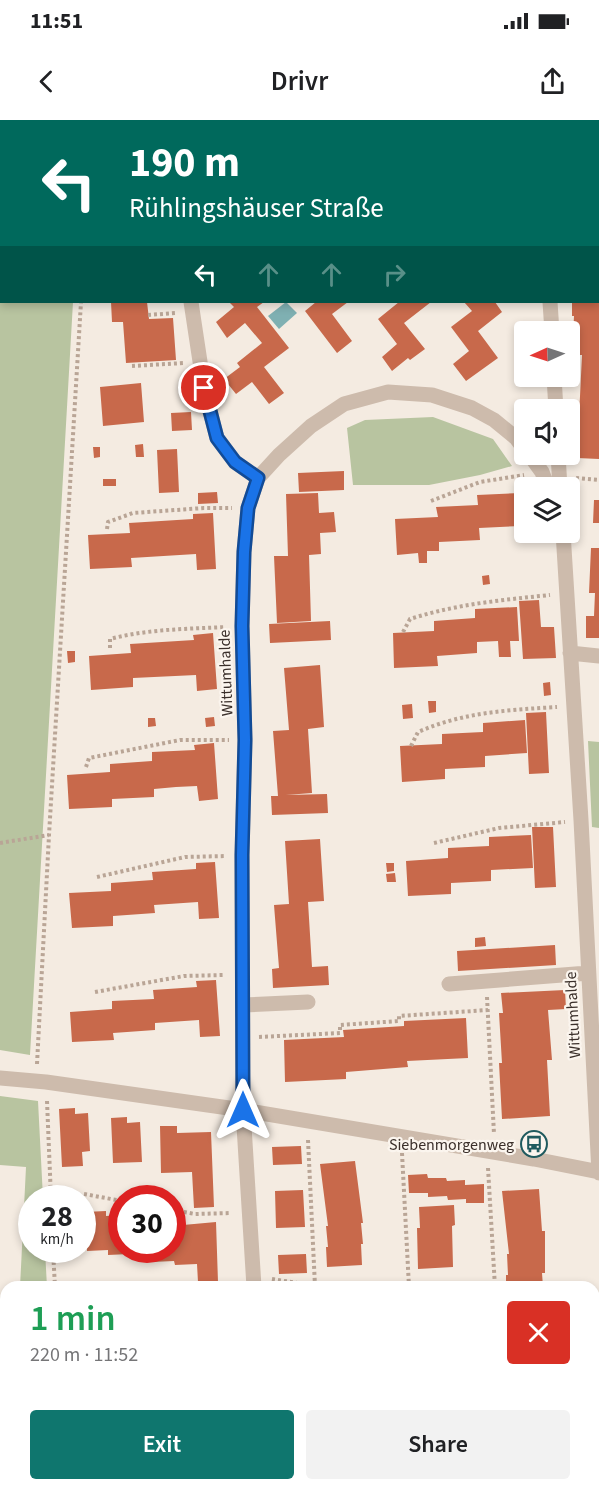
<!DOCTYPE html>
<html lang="en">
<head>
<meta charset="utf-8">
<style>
	body { margin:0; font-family:"Source Sans 3",sans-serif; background:#f2f2f2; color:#202124; height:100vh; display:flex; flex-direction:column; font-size:22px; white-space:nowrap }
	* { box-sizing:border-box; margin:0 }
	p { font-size:20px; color:#757577 }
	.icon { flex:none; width:33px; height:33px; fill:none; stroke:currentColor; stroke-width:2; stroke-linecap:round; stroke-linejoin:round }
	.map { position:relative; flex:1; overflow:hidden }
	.details { position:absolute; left:0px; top:1161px; width:600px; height:210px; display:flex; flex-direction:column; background:#fff; border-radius:18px 18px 0 0; box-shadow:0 3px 9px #0003 }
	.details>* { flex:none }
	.top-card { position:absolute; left:0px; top:0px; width:600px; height:183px; box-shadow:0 3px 9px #0003; background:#00695c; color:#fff; overflow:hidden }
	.needle { width:39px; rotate:267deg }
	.buttons { position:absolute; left:514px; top:201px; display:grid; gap:12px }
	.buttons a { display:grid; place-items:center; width:66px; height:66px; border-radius:6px; background:#fff; box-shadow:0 3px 9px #0003; font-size:30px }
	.speed { position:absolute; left:18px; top:1065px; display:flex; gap:12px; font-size:30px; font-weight:700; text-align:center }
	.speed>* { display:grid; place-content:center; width:78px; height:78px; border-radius:50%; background:#fff; box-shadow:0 3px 9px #0003; line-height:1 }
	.speed small { font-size:15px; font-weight:400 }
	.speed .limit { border:9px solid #d22; background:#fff; color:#111 }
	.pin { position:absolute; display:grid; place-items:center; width:51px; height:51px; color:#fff; margin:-26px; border:3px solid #fff; border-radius:50%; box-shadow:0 2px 6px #0007 }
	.me { position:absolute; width:66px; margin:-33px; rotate:0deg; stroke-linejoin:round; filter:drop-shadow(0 0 4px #0008) }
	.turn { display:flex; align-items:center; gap:21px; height:126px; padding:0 30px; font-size:27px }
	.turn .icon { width:78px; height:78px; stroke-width:2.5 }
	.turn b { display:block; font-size:42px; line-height:51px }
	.lanes { display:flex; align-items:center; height:57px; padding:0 30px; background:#0003; justify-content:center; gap:30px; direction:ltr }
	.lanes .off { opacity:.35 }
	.round { display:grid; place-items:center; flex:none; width:63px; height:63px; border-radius:6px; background:#f2f2f2 }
	.summary { display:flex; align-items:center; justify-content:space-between; height:102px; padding:0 30px }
	h1 { font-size:36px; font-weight:600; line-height:45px; color:#1e9e55 }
	.action { display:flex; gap:12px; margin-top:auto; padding:12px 30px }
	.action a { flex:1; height:69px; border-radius:6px; background:#0f766e; color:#fff; font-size:24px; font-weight:600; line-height:69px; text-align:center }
	.action a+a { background:#f2f2f2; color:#202124 }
	.status { display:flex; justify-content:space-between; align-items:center; height:42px; padding:0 30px; background:#fff; direction:ltr }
	.status svg { height:16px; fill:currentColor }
	header { display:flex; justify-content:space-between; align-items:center; height:78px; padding:0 30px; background:#fff; font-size:27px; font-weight:600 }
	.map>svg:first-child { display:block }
</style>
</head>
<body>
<div class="status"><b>11:51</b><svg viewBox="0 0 49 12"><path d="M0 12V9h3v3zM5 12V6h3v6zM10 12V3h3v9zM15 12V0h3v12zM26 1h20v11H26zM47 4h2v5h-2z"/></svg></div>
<header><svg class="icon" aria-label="back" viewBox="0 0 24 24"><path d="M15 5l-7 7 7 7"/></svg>Drivr<svg class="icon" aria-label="share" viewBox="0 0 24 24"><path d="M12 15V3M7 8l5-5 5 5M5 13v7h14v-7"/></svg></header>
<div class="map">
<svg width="599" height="1371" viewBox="0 0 599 1371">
	<rect width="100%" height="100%" fill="#f4ebe1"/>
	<path fill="#b8c4a0" d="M0,70L2,182H73L30,935L0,930Z
		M433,297L493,319L512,346L480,355L429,365H353L347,308L365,300Z
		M588,621L599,622V708L592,707Z
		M0,976L38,981L43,1078H32V1130H45L47,1167H20L26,1047L0,1045Z"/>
	<path fill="#7fb0b2" d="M286,182L297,193L279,209L268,196Z"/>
	<path fill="#c8694b" d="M111,182H147L149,199L173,198L176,240L126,243L123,202H112Z
		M232,182H264L257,187L289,228L264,247L284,273L269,284L252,262L236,274L224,259L240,247L237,243L262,223L245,203L227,218L216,202L234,187L230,183Z
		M316,182H348L332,194L352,221L337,233L305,191Z
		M399,182H431L404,203L425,229L410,240L408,238L392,251L382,237L397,224L378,199Z
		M464,182H495L502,192L478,211L498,238L466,261L453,244L469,231L451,207L472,191Z
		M572,182H599V339L577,338L582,235H572L574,196H572Z
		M141,263L144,302L103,306L100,267Z
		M191,292L192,310L172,311L171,293Z
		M143,324L144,337H136L135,325Z
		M93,327H100V337L94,338Z
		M177,329L179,372L159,373L157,330Z
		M344,351V370L299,372L298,353Z
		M103,359H116V366H103Z
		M217,372L218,383L198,384V373Z
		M318,373L319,393L334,392L336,412L320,413L321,434L309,435L311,501L277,503L274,436H288L286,374Z
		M520,373L521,406L479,408L480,420L439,422V431H427V443H419L418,433L397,435L395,399L438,397L436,387L478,385L477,375Z
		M594,380H599V403H593Z
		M213,393L216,449L197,450L196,434L131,438L132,447L90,449L88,415L130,413L129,403L193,399V394Z
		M591,428H599V518H586V496H594L595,473H589Z
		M489,455L490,464L483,465L482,456Z
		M539,480L541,507H554L556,538L523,539L519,481Z
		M517,487L519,521H510L511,537H499L498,521L477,522V533L437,536L438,546L394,548L393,513L434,511V501L475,498V489Z
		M330,501L331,520L270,523L269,504Z
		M213,513L217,569L197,571L196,555L133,558V567L91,570L89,536L131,533L130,524L194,520L193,515Z
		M67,531H75V542L68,543Z
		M320,545L324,607L308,609L312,673L286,675L327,674L328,693L272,695L271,676H278L273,611L289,610L284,548Z
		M550,562L551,575L544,576L543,563Z
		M428,581H436V592L429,593Z
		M412,584L413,598L403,599L402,585Z
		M546,592L549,653L529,654L526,593Z
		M214,597L215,606L206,607L205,598Z
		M148,598H155L156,606L148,607Z
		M525,600L527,633L485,636V647L445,649V659L402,662L400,626L442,624V614L483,612V603Z
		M214,623L218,679L199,681L197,666L176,667L154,669V677L112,679V687L69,689L67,655L110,652V644L152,641V632L195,630L194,625Z
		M532,707H553L556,767L535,768Z
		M531,715L533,748L491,750V761L451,763V774L408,776L406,741L448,738V728L489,726V717Z
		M320,719L324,781L308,782L312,847L328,846L329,865L273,868L272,849L279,848L274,785L289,784L285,721Z
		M215,742L219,798L199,799L198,782L154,785L155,793L113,796V806L72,808L69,773L111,771V763L153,760L152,752L196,749V743Z
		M386,743H394V751L387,752Z
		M395,753L396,762H387L386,754Z
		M485,817L486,826L475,827V818Z
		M555,825L556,845L458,851L457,831Z
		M216,860L220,916L200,917L199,900L155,903V910L113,913L114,920L72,922L70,892L112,889V881L154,879L153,870L197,867L196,861Z
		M565,870L566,889L548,890L552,940H547L550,996L502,999L499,943H502L499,893H503L501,873Z
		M466,898L468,938L407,941L408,947L346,952V959L285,962L284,920L344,917L343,910L404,906V901Z
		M75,988V994L88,993L90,1031L82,1032L83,1046L62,1047L59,989Z
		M127,997V1003L140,1002L142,1042L113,1043L111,998Z
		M160,1006H177V1013L211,1012L214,1087L194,1088L192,1052L161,1053Z
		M301,1026L302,1044L273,1045L272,1027Z
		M355,1041L363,1103H361L363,1124H361L362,1145L327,1147L326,1127H328L326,1106H328L320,1044Z
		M427,1054L428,1058H446L447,1061L465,1060V1065L484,1064V1083H466V1079L448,1080L447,1076L428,1077V1073H409L408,1055Z
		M539,1069L542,1111H545V1153H542L543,1167H506V1155H508L507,1134H509L502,1071Z
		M303,1070L305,1107L276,1108L275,1071Z
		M454,1085L455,1105L452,1106L453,1147L418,1149L417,1108H420L419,1087Z
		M82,1087H85V1092L106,1091V1096L122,1095V1130H172V1106L216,1102L218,1162H198L197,1144L175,1145L174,1141L152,1142L151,1138L130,1139L129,1134L108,1135V1130L87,1131V1126H82Z
		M306,1134L307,1153L279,1154L278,1135Z
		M286,1365H307L308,1371H287Z
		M420,1365H468V1371H420Z
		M486,1365H531V1371H486Z
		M542,1365H593V1371H542Z"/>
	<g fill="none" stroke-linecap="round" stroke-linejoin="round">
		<path stroke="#b9a596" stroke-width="4" stroke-dasharray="3 3" stroke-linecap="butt" d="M91,2V0
			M0,74H2
			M148,195L176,193
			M132,246L184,243
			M576,358L599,360
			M431,381L480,362L524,355
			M107,409L108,402L133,393L204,388H232
			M403,512L410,499C457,484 502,480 550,475
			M110,528V519C148,509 187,509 226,507
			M411,626L418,612C464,592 508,590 557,587
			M86,647L89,638L180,620H229
			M0,723L49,715
			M434,723L499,708L565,702
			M97,757L185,737L226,736
			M95,872L184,856L224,855
			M487,877L494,1014
			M259,917L340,913V905L399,901V896L488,890
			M37,944L49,715L81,182
			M47,981L51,1078
			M308,1020L315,1166
			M402,1033L409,1167
			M488,1048L495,1167
			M84,1074L122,1081
			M172,1090L195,1094L231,1093
			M53,1130L55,1167
			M272,1159L323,1167
			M64,1365L65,1371"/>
		<path stroke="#cdbbac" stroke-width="15" d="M161,0L162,2
			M545,0V2
			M598,135H599
			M191,182L204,268L217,318L235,342L258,358
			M550,182L552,212
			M554,256L556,290
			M529,334L542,352L548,368
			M558,334L560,368
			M563,412L581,700L599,1053
			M570,533L599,536
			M449,864L588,853
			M243,885L308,882
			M0,958L46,962L243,990L534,1039L599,1052
			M254,1167L243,990L242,735L245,620L242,506L244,432L248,388L258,358L279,335L311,306L344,284L388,272L432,275L472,288L494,300L516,318L525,330
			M594,1286L599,1278
			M262,1365V1371"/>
	</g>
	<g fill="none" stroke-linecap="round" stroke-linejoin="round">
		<defs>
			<path id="route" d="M204,268L217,318L235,342L258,358L248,388L244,432L242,506L245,620L242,735L243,990"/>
		</defs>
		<use href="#route" stroke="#114b97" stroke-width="15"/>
		<use href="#route" stroke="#1a73e8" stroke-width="10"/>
	</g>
	<defs>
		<symbol id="bus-ring" viewBox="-11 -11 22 22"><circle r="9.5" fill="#fbf5ee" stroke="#1f5a5e" stroke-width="1.5"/><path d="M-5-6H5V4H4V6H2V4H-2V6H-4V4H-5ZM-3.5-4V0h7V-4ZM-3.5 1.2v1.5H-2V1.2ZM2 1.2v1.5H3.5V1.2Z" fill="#1f5a5e"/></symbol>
	</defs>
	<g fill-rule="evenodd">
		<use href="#bus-ring" x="519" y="1009" width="30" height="30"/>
	</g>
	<g text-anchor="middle" stroke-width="4.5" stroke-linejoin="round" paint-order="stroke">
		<g font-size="16" fill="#3b302b" stroke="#fbf5ee">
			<text transform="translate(225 553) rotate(-92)" y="6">Wittumhalde</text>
			<text transform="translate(572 895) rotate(-93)" y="6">Wittumhalde</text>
		</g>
		<g font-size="16" fill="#3b302b" stroke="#fbf5ee" text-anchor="end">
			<text x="514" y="1030">Siebenmorgenweg</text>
		</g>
	</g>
</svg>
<div class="buttons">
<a><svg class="needle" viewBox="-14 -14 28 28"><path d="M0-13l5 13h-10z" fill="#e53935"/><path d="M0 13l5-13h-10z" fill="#757577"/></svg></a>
<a><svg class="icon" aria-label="sound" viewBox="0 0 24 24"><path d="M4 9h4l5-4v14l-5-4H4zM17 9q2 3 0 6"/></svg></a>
<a><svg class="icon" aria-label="layers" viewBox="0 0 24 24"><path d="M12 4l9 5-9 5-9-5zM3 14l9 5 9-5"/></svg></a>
</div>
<div class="speed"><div>28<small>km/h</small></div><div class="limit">30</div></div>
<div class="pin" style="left:204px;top:268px;background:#d93025"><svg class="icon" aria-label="arrive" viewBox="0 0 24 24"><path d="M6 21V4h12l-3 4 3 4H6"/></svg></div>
<svg class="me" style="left:243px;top:990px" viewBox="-20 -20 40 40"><path d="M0-17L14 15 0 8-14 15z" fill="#1a73e8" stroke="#fff" stroke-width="4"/></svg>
<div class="top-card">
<div class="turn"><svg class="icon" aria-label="left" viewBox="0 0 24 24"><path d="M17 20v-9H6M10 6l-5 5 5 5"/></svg><div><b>190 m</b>Rühlingshäuser Straße</div></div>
<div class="lanes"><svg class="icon" aria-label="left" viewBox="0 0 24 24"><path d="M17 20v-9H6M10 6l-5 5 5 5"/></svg><svg class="icon off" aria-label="ahead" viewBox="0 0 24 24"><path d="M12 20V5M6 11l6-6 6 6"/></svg><svg class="icon off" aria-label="ahead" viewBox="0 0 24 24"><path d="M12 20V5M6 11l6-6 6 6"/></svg><svg class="icon off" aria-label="right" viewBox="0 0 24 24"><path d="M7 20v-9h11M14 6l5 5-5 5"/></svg></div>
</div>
<section class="details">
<div class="summary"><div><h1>1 min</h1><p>220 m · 11:52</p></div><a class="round" style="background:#d93025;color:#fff"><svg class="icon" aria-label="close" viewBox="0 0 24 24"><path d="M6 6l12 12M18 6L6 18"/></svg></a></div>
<div class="action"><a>Exit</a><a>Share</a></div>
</section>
</div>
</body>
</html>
